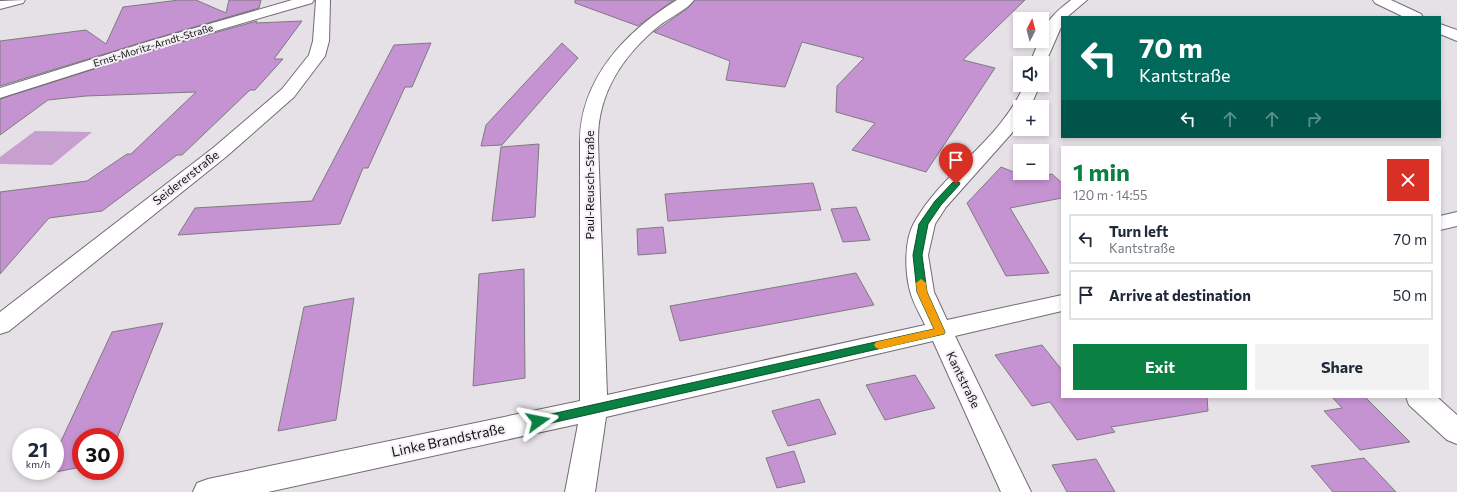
<!DOCTYPE html>
<html lang="en">
<head>
<meta charset="utf-8">
<style>
	body { margin:0; font-family:Commissioner,sans-serif; background:#f2f2f3; color:#1f2937; height:100vh; display:flex; flex-direction:column; font-size:15px; white-space:nowrap }
	* { box-sizing:border-box; margin:0 }
	p { font-size:13px; color:#747a83 }
	.icon { flex:none; width:22px; height:22px; fill:none; stroke:currentColor; stroke-width:2; stroke-linecap:round; stroke-linejoin:round }
	.map { position:relative; flex:1; overflow:hidden }
	.side { position:absolute; left:1061px; top:146px; width:380px; height:252px; display:flex; flex-direction:column; background:#fff; border-radius:0px; box-shadow:0 2px 6px #0003 }
	.side>* { flex:none }
	.top-card { position:absolute; left:1061px; top:16px; width:380px; height:122px; border-radius:0px; box-shadow:0 2px 6px #0003; background:#00695c; color:#fff; overflow:hidden }
	.needle { width:26px; rotate:6deg }
	.tools { position:absolute; left:1013px; top:12px; display:grid; gap:8px }
	.tools a { display:grid; place-items:center; width:36px; height:36px; border-radius:0px; background:#fff; box-shadow:0 2px 6px #0003; font-size:20px }
	.speed { position:absolute; left:12px; top:428px; display:flex; gap:8px; font-size:20px; font-weight:700; text-align:center }
	.speed>* { display:grid; place-content:center; width:52px; height:52px; border-radius:50%; background:#fff; box-shadow:0 2px 6px #0003; line-height:1 }
	.speed small { font-size:10px; font-weight:400 }
	.speed .limit { border:6px solid #d22; background:#fff; color:#111 }
	.pin { position:absolute; display:grid; place-items:center; width:34px; height:34px; color:#fff; margin:-41px -17px; border-radius:50% 50% 50% 0; rotate:-45deg; box-shadow:0 0 4px #0007 }
	.pin .icon { rotate:45deg }
	.me { position:absolute; width:44px; margin:-22px; rotate:78deg; stroke-linejoin:round; filter:drop-shadow(0 0 3px #0008) }
	.turn { display:flex; align-items:center; gap:14px; height:84px; padding:0 12px; font-size:18px }
	.turn .icon { width:52px; height:52px; stroke-width:2.5 }
	.turn b { display:block; font-size:28px; line-height:34px }
	.lanes { display:flex; align-items:center; height:38px; padding:0 12px; background:#0003; justify-content:center; gap:20px; direction:ltr }
	.lanes .off { opacity:.35 }
	.round { display:grid; place-items:center; flex:none; width:42px; height:42px; border-radius:0px; background:#f2f2f3 }
	.overview { display:flex; align-items:center; justify-content:space-between; height:68px; padding:0 12px }
	h1 { font-size:24px; font-weight:700; line-height:30px; color:#0b8043 }
	.primary-button { display:flex; gap:8px; margin-top:auto; padding:8px 12px }
	.primary-button a { flex:1; height:46px; border-radius:0px; background:#0b8043; color:#fff; font-size:16px; font-weight:700; line-height:46px; text-align:center }
	.primary-button a+a { background:#f2f2f3; color:#1f2937 }
	ul { padding:0; list-style:none }
	li { display:flex; align-items:center; gap:12px; height:50px; margin:0 8px 6px; padding:0 4px; border:2px solid #e0e1e3; border-radius:0px }
	li div { flex:1 }
	li b { display:block; font-size:15px }
	li em { font-style:normal }
	.map>svg:first-child { display:block }
</style>
</head>
<body>
<div class="map">
<svg width="1457" height="492" viewBox="0 0 1457 492">
	<rect width="100%" height="100%" fill="#e6e1e7"/>
	<path fill="#c7a0d0" d="M35,131L92,132L52,165L0,164V157Z"/>
	<path fill="#c593d1" stroke="#7f7a80" d="M179,0H196L226,13L229,0H261L259,8L150,40L0,86V41L86,30L106,44L123,7Z
		M575,0H674L638,26L575,3Z
		M695,0H1025L963,60L995,68L926,172L852,150L875,123L836,112L837,86L864,58L802,42L785,87L726,80L730,61L654,32L688,8Z
		M257,21L256,23L302,21L274,59H283L255,90H250L182,155H177L102,211L49,218L0,274V192L87,181L127,154H131L196,92L86,96L48,100L0,135V99L160,48Z
		M431,43L412,87H405L368,168H363L340,224L178,235L195,208L312,201L394,45Z
		M562,43L578,58L502,145L481,146L486,125Z
		M539,144L535,217L492,221L501,147Z
		M1001,167L1029,178L1052,174L1062,183V198L1010,208L1049,273L1006,276L967,203Z
		M813,183L821,210L668,221L665,194Z
		M856,207L870,240L843,242L831,209Z
		M663,227L666,253L638,255L637,229Z
		M524,269L525,378L473,386L479,274Z
		M856,273L874,305L680,341L670,306Z
		M354,298L336,420L278,431L304,307Z
		M163,323L115,443V437H81V467L46,474L47,471H55V454L112,332Z
		M1042,345L1062,370V397H1207L1208,411L1111,427L1115,432L1077,440L1050,402L1032,406L995,355Z
		M915,375L935,408L885,420L866,385Z
		M1332,397H1365L1410,442L1360,450L1324,411L1342,408Z
		M819,399L836,434L788,446L772,411Z
		M794,451L805,482L777,488L766,458Z
		M1364,458L1396,492H1333L1311,466Z
		M1096,459L1115,492H1067L1052,465Z"/>
	<g fill="none" stroke-linecap="round" stroke-linejoin="round">
		<defs>
			<path id="minor" d="M292,0H314L312,3L160,47L0,98V88L150,41Z
				M316,0H330L329,41L325,56L294,97L227,156L9,331L0,334V312L213,148L282,89L309,55L313,41Z
				M677,0H694C688,9 669,18 660,25C623,55 597,94 598,142L607,395L925,325C920,314 913,303 910,291C905,272 904,241 914,223C943,171 1001,140 1024,85H1040L1030,107H1020V122L1011,134L946,207L935,224L928,255L934,292L947,320L1062,295V311L955,336L1031,492H1001L933,341L606,417L595,492H565L578,424L268,492H193L197,483L208,479L580,401V142C580,79 626,31 677,0Z
				M1071,0H1087L1067,17H1062V25L1044,66L1042,67V63H1030L1039,41H1042C1042,23 1058,10 1071,0Z
				M1457,212V226L1440,230V216Z
				M1406,397H1437L1457,415V444L1447,440L1409,405Z"/>
			<path id="tertiary" d="M1373,0H1391L1421,14L1423,17H1404L1375,3Z
				M1440,24L1457,30V41L1440,34Z"/>
			<path id="primary" d="M25,0L23,3L0,9V1Z"/>
		</defs>
		<use href="#minor" stroke="#706c72" stroke-width="2"/>
		<use href="#tertiary" stroke="#706c72" stroke-width="2"/>
		<use href="#primary" stroke="#706c72" stroke-width="2"/>
		<use href="#minor" fill="#fff" fill-rule="evenodd"/>
		<use href="#tertiary" fill="#fff" fill-rule="evenodd"/>
		<use href="#primary" fill="#fff" fill-rule="evenodd"/>
	</g>
	<path fill="#0b8043" stroke="#07532c" d="M953,182H959L960,184L941,205L928,224L922,255L927,292L945,332L944,334L538,426L534,424L532,421L534,418L538,417L934,329L917,292L913,255L919,224L935,201Z"/>
	<path fill="#f59e0b" d="M921,279L926,283L927,292L945,332L944,334L880,349L876,348L874,345L876,342L934,329L917,292L916,283Z"/>
	<g text-anchor="middle" stroke-width="4" stroke-linejoin="round" paint-order="stroke">
		<g font-size="10" fill="#131214" stroke="#f3eef4">
			<text transform="translate(153 45) rotate(-17)" y="4">Ernst-Moritz-Arndt-Straße</text>
		</g>
		<g font-size="12" fill="#131214" stroke="#f3eef4">
			<text transform="translate(186 178) rotate(-38)" y="4">Seidererstraße</text>
			<text transform="translate(590 185) rotate(-90)" y="4">Paul-Reusch-Straße</text>
			<text transform="translate(963 380) rotate(64)" y="4">Kantstraße</text>
		</g>
		<g font-size="14" fill="#131214" stroke="#f3eef4">
			<text transform="translate(448 440) rotate(-12)" y="5">Linke Brandstraße</text>
		</g>
	</g>
</svg>
<div class="tools">
<a><svg class="needle" viewBox="-14 -14 28 28"><path d="M0-13l5 13h-10z" fill="#e53935"/><path d="M0 13l5-13h-10z" fill="#747a83"/></svg></a>
<a><svg class="icon" aria-label="sound" viewBox="0 0 24 24"><path d="M4 9h4l5-4v14l-5-4H4zM17 9q2 3 0 6"/></svg></a>
<a>+</a>
<a>−</a>
</div>
<div class="speed"><div>21<small>km/h</small></div><div class="limit">30</div></div>
<div class="pin" style="left:956px;top:184px;background:#d93025"><svg class="icon" aria-label="arrive" viewBox="0 0 24 24"><path d="M6 21V4h12l-3 4 3 4H6"/></svg></div>
<svg class="me" style="left:538px;top:421px" viewBox="-20 -20 40 40"><path d="M0-17L14 15 0 8-14 15z" fill="#0b8043" stroke="#fff" stroke-width="4"/></svg>
<div class="top-card">
<div class="turn"><svg class="icon" aria-label="left" viewBox="0 0 24 24"><path d="M17 20v-9H6M10 6l-5 5 5 5"/></svg><div><b>70 m</b>Kantstraße</div></div>
<div class="lanes"><svg class="icon" aria-label="left" viewBox="0 0 24 24"><path d="M17 20v-9H6M10 6l-5 5 5 5"/></svg><svg class="icon off" aria-label="ahead" viewBox="0 0 24 24"><path d="M12 20V5M6 11l6-6 6 6"/></svg><svg class="icon off" aria-label="ahead" viewBox="0 0 24 24"><path d="M12 20V5M6 11l6-6 6 6"/></svg><svg class="icon off" aria-label="right" viewBox="0 0 24 24"><path d="M7 20v-9h11M14 6l5 5-5 5"/></svg></div>
</div>
<section class="side">
<div class="overview"><div><h1>1 min</h1><p>120 m · 14:55</p></div><a class="round" style="background:#d93025;color:#fff"><svg class="icon" aria-label="close" viewBox="0 0 24 24"><path d="M6 6l12 12M18 6L6 18"/></svg></a></div>
<ul>
<li><svg class="icon" aria-label="left" viewBox="0 0 24 24"><path d="M17 20v-9H6M10 6l-5 5 5 5"/></svg><div><b>Turn left</b><p>Kantstraße</p></div><em>70 m</em></li>
<li><svg class="icon" aria-label="arrive" viewBox="0 0 24 24"><path d="M6 21V4h12l-3 4 3 4H6"/></svg><div><b>Arrive at destination</b></div><em>50 m</em></li>
</ul>
<div class="primary-button"><a>Exit</a><a>Share</a></div>
</section>
</div>
</body>
</html>
